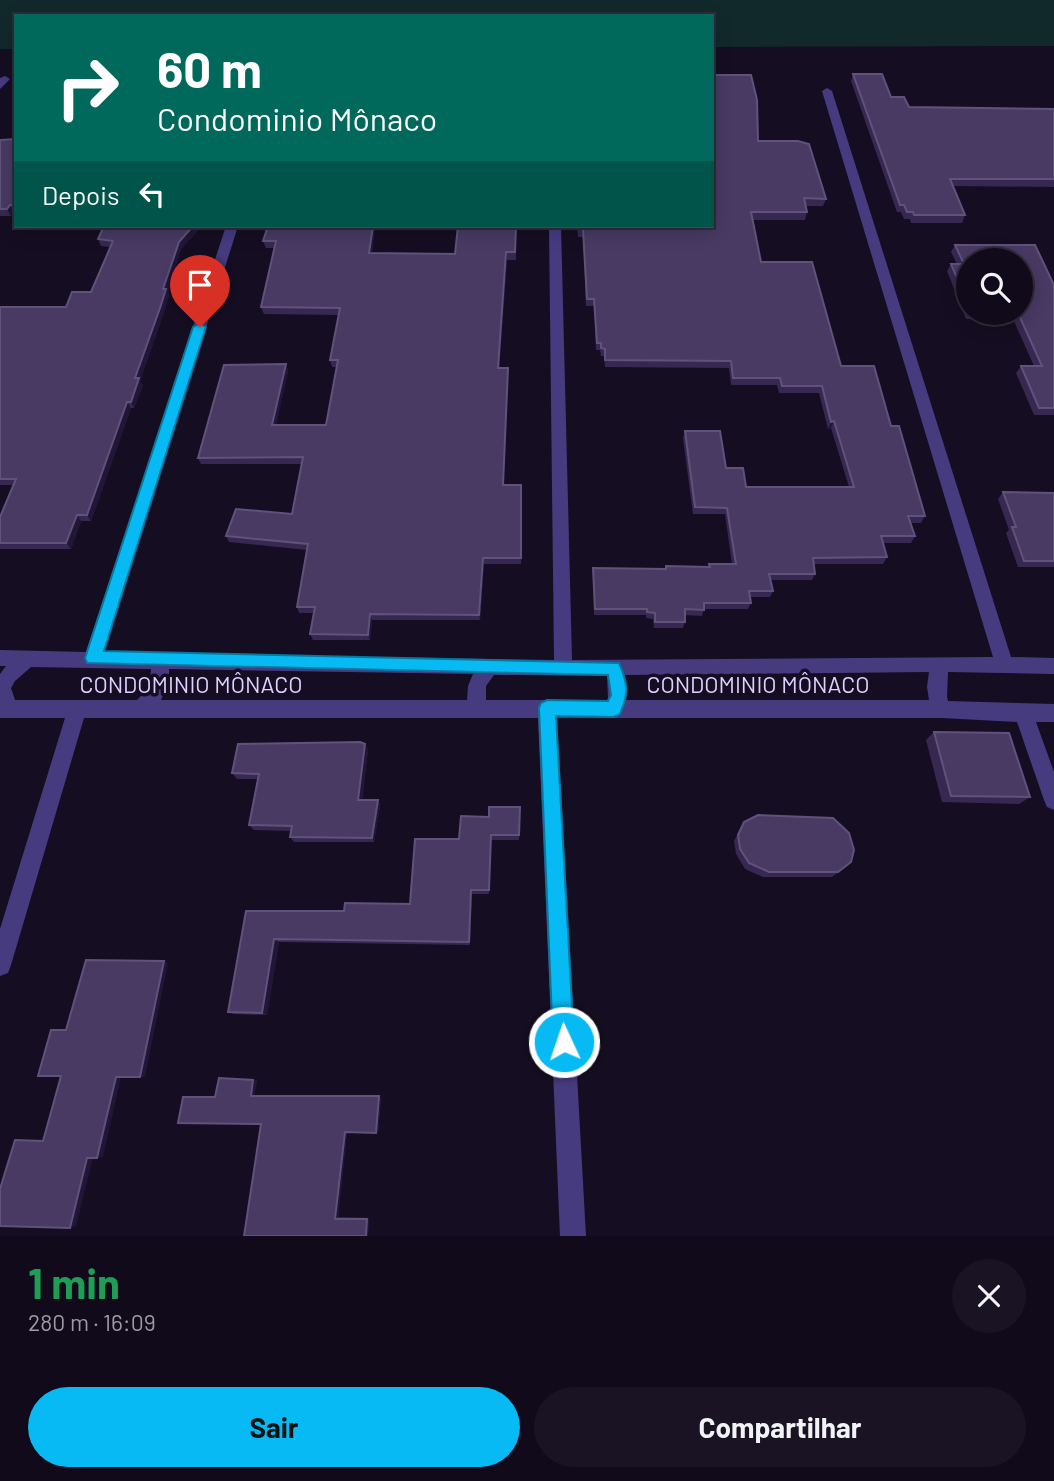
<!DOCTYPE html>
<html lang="pt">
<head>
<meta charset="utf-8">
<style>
	body { margin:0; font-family:Barlow,sans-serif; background:#191323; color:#f1f3f6; height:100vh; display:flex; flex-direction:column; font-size:26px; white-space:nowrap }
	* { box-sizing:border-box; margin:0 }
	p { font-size:23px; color:#9c9aa2 }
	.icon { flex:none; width:38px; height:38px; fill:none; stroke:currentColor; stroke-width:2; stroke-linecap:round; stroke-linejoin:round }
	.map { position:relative; height:1236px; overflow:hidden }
	.panel { display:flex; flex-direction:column; background:#100a1a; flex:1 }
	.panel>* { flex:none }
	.top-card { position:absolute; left:14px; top:14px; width:700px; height:214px; border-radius:0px; box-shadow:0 4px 18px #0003,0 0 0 2px #302b39; background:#00695c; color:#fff; overflow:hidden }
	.controls { position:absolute; left:956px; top:248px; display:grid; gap:14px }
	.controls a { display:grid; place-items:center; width:77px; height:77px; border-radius:50%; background:#100a1a; box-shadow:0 4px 18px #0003,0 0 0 2px #302b39; font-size:35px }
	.pin { position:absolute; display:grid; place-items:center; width:60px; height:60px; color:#fff; margin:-72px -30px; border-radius:50% 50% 50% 0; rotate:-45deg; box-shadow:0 0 7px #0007 }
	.pin .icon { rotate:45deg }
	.me { position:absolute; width:77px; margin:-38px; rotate:357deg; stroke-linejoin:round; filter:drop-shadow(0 0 5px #0008) }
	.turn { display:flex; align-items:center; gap:24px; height:147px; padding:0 28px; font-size:32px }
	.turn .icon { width:91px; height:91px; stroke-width:2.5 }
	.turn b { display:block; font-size:49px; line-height:60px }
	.then { display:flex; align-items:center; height:66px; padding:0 28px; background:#0003; gap:14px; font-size:26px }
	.round { display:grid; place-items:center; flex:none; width:74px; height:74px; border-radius:37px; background:#191323 }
	.head { display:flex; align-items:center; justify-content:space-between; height:119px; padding:0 28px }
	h1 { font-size:42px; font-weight:700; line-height:52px; color:#1e9e55 }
	.action { display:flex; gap:14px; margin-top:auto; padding:14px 28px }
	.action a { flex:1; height:80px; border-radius:42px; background:#07baf3; color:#111; font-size:28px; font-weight:700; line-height:80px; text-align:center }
	.action a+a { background:#191323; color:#f1f3f6 }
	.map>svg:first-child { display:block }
</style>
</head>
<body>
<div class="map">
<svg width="1054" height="1236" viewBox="0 0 1054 1236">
	<rect width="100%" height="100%" fill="#150e22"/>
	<path fill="#12292c" d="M0,0H1054V46L712,47V16H16V49H0Z"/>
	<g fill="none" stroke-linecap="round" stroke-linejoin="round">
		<path fill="#473b80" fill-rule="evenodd" d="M5,76L10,79L0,89V78Z
			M827,88L832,91L1011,657L1054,658V674L948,672L947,697L948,701L1054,704V722H1036L1054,772V810L1047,807L1044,800L1017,722L942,718H557L586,1236H560L538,718H84L11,965L8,973L0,976V929L65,718H0V674L6,666H0V650L86,652L226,226H238L104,652L554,660L549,226H561L572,660L993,657L822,91ZM31,667L151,669L150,686L137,700H15L11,688L15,681ZM169,669L473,674L468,686L467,700H161L169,682ZM929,672L927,687L929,700H626L625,675ZM494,675L607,676L608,698L607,700H486V686Z"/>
	</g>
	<path fill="#362850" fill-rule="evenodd" d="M853,74L909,107L1054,109V187L953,186L965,215L962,223H911L910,219H904L901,212H897L851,81Z
		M16,139V212H14L11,216H0V140Z
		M758,141L826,199L823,206H806L807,212L805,220H753L761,262L841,366L891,426L925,516L921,523H910L915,536L911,543H883L887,557L883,564H814L815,574L812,580H770L773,591L770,597H750L751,603L748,609H704L702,616L685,615V622L683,628H654L653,619L646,618V615H594L593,574V568L665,569L666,566L708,567L709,564H732L725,514H693L683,438L685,431L726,468L746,487H849L831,428L828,429L819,393H779L777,385H731L729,368L605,367L604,356H601L600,350H596L594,306H586L583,237H578L577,226H712Z
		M104,226H199L200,228L181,249L168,292L169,295L163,315L140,381L143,385L134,408H131L91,521H81L71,549H0V517L13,485H0V307H66L91,292L110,247L101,246L98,239Z
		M268,226H375L372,253L455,254L516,226V260H507L499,368L503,485H521V564H484L480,620H372L370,640H313L310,634L314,613H299L297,607L307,550L229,542L226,536L292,514L302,464H201L198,458L286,364L288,371L276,425H326L337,367H332L330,360L339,315L264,314L261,307L275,248H266L263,241Z
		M955,245L1054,285V415H1034L1016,373L1021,366H1034L1013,319H966L947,271L951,264H957L951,252ZM968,261L1020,313H968Z
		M1003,492L1054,493V567H1018L1006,533L1009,530L998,499Z
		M934,732L1030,797L1019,804L942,802L926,740Z
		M365,744L368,750L362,800H378L380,805L374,842H294L290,837L291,831L254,830L249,825L258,779H237L232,773Z
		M520,807L519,840H491L489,894H472L470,945L279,942L267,1015L234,1014L228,1012L246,911H344L410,904L459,839L489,817Z
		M744,822L851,862L832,877H763L745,869L736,854L734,841Z
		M257,1080L254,1096L381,1097L378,1133L347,1132L338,1217L369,1218L368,1236H244L261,1124L215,1097Z"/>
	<path fill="#211636" d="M10,205L14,212L11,216L7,209Z
		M193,226H199L200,228L181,249L168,292L169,295L163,315L140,381L143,385L134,408L131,402L135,378L163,289L179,242Z
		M373,226H375L371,260L369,253Z
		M506,252L507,260L499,375L498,368Z
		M286,364L288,371L275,432L272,425Z
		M127,402L131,408L91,521L87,515Z
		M834,421L831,428L828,429L831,422Z
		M77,515L81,521L71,549L66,543Z
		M483,558L484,564L480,620L479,615Z
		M370,614L372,620L370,640L368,635Z
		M365,744L368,750L361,805L358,800Z
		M378,800L380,805L374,842L372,838Z
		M471,890L472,894L470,945L469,942Z
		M274,939L279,942L267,1015L262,1013Z
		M164,961L168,963L145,1077H140Z
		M116,1077H121L103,1157L97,1158Z
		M253,1080H257L254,1097L251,1096Z
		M379,1096L381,1097L378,1133H376Z
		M345,1132H347L338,1217L335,1219Z
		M87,1158H93L76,1226L70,1228Z
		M369,1218L368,1236H366L367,1219Z"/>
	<path fill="#483a63" stroke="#5f527b" stroke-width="2" d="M853,74H882L891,97H904L909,107L1054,109V179H950L965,215H914L913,212H907L904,205H900Z
		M712,75H751L757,100L758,141H798L809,144L826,199L804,198L807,212H751L761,262H812L841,366H874L891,426H899L925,516H908L915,536H881L887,557L813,558L815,574H769L773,591H749L751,603H704V610L685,609V622H655V613L647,612V609H595L593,568L666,569V566L710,567L709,564H736L727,508L695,507L685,431H720L726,468H743L746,487H854L834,421L831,422L822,386H782L780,378H733L731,361L605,360V349L601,348V343H597L594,299H587L583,229H578V226H712Z
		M16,139V205H10L7,209H0V140Z
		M104,226H193L179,242L163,289H166L160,308L135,378H139L131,402H127L87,515H77L66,543H0V517L16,479H0V307H66L72,292H91L113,241L98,239Z
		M268,226H373L369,253L455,254L458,226H516L515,252H506L498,368H508L503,485H521V558H483L479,615L370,614L368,635L310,634L315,607H297L308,544L226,536L236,509L292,514L303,457L198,458L224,365L286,364L272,425H326L338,360H330L340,308L261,307L276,241H263Z
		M955,245H1035L1054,285V408H1039L1021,366H1042L1018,313H1020V261H968V305L951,264H964Z
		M1003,492L1054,493V561H1024L1012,527H1016Z
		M934,732L1009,733L1030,797L951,796Z
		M360,742L365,744L358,800H378L372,838L290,837L292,826L249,825L259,774L232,773L238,744Z
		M489,807H520L519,835H491L489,890H471L469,942L274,939L262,1013L228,1012L246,911H344L345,903L410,904L415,839H459L461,816L489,817Z
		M758,815L833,818L849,833L854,850L851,862L838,872H769L749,863L740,849L738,835L744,822Z
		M86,960L164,961L140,1077H116L97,1158H87L70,1228L0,1226V1189L15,1140L43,1141L61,1076H38L51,1030H66Z
		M219,1078L253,1080L251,1096H379L376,1133L345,1132L335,1219H367L366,1236H244L261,1124L178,1123L183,1097H215Z"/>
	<path fill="#07baf3" stroke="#05799e" stroke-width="2" d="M200,323L206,327L104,651L619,663C628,683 629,694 620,714L614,717L556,716L574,1042L571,1049L564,1052L556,1049L553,1042L539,708L541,703L547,700L608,701L611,695L608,675L87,663L85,658L193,327Z"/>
	<g text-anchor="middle" stroke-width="7" stroke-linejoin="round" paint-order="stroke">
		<g font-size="23" fill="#ddd1fe" stroke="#150e22">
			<text x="191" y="693">CONDOMINIO MÔNACO</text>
			<text x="758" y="693">CONDOMINIO MÔNACO</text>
		</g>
	</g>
</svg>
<div class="controls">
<a><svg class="icon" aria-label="search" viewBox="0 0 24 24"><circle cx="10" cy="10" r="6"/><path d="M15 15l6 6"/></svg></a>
</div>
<div class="pin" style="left:200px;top:327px;background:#d93025"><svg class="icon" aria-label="arrive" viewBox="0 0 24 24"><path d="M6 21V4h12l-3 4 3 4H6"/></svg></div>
<svg class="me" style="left:564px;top:1042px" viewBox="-20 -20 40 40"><circle r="17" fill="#07baf3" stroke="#fff" stroke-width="3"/><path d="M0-11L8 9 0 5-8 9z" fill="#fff"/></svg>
<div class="top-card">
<div class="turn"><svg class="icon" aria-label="right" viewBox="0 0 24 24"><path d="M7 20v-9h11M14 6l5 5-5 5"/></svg><div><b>60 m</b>Condominio Mônaco</div></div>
<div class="then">Depois<svg class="icon" aria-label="left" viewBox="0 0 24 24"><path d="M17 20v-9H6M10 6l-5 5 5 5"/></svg></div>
</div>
</div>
<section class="panel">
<div class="head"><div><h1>1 min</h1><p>280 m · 16:09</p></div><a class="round"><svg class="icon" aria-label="close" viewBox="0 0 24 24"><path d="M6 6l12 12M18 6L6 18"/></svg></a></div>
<div class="action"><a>Sair</a><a>Compartilhar</a></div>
</section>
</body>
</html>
